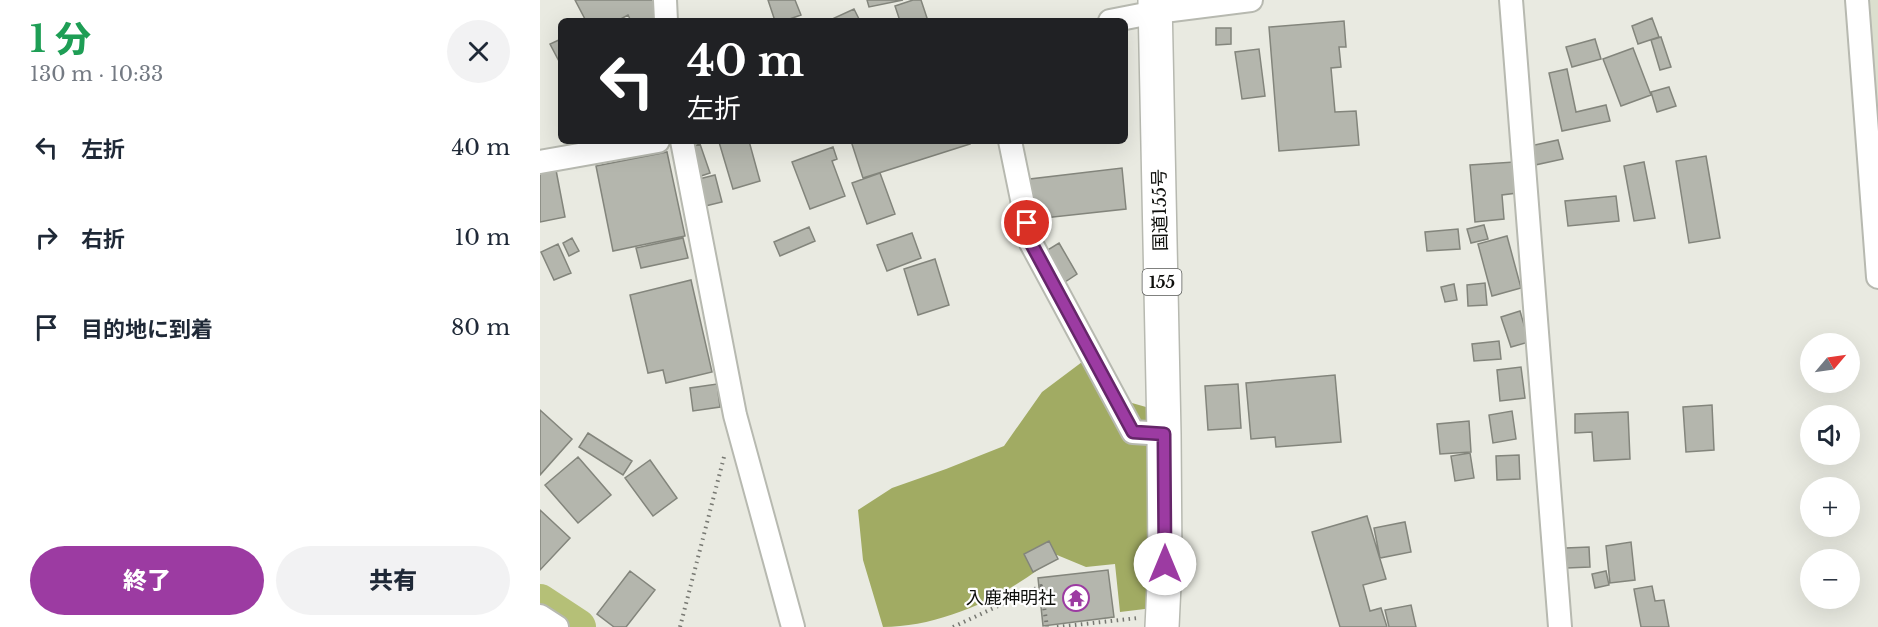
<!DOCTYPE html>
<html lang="ja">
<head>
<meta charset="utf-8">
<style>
	body { margin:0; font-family:"Libre Baskerville","Noto Sans JP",serif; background:#f2f2f3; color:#1f2937; height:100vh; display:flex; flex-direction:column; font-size:22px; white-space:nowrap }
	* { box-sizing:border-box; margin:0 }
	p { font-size:20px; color:#747a83 }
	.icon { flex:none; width:33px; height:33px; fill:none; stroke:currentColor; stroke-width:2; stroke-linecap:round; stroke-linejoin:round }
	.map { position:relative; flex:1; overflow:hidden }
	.panel { display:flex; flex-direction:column; background:#fff; width:540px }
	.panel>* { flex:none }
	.guide { position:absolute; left:18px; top:18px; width:570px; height:126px; border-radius:9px; box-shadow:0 6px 24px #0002; background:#202124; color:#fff; overflow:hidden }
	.needle { width:39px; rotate:61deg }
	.buttons { position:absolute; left:1260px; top:333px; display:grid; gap:12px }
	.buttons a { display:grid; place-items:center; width:60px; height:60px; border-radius:50%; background:#fff; box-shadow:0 6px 24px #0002; font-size:30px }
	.pin { position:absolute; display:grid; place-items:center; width:51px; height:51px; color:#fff; margin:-26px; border:3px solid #fff; border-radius:50%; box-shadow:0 2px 6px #0007 }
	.me { position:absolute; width:66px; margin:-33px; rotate:0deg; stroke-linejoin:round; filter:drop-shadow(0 0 4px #0008) }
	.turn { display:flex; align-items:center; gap:21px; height:126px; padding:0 30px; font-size:27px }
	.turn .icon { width:78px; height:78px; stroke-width:2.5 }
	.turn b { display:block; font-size:42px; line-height:51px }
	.round { display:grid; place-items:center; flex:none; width:63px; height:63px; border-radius:32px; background:#f2f2f3 }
	.summary { display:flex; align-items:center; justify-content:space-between; height:102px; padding:0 30px }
	h1 { font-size:36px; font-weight:800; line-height:45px; color:#1e9e55 }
	.action { display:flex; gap:12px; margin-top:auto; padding:12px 30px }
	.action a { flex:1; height:69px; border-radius:36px; background:#9c3ba2; color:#fff; font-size:24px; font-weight:800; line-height:69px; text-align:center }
	.action a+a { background:#f2f2f3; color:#1f2937 }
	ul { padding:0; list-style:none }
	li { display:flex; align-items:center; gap:18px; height:90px; padding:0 30px }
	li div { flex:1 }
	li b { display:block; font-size:22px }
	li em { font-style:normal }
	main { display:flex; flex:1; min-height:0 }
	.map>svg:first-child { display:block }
</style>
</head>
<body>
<main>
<section class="panel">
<div class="summary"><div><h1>1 分</h1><p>130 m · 10:33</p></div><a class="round"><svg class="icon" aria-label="close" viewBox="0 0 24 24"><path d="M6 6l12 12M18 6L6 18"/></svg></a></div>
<ul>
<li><svg class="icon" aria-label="left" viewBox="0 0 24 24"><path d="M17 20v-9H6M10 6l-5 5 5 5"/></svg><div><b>左折</b></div><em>40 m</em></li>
<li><svg class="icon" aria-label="right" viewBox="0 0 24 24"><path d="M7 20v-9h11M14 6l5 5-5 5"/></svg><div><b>右折</b></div><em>10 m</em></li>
<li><svg class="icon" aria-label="arrive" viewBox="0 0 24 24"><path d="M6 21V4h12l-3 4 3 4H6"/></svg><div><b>目的地に到着</b></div><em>80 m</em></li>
</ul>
<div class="action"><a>終了</a><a>共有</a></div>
</section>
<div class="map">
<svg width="1338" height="627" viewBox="0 0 1338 627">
	<rect width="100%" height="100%" fill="#e9eae1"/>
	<path fill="#dbdfce" d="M1329,0H1338V114Z"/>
	<path fill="#a1ab63" d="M546,359L571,397L613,409V608L580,612L575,564L546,567L517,555C471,594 404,627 343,627L323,560L318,510L352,488L406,469L464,446L502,392Z"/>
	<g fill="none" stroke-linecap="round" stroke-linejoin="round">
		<path stroke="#b5c077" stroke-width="36" d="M0,602L38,627"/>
	</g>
	<path fill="#b4b6ad" stroke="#83857c" stroke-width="1.5" d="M35,0H117L118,21H91L88,15L77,21H46Z
		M228,0H255L261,15L244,21H235Z
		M327,0H363L329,7Z
		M373,0H381L388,21H360L355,6Z
		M314,9L320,21H293L292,19Z
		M1112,18L1119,37L1098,44L1092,26Z
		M804,21L806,47H799L801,67L791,68L795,112L816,111L819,145L739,151L729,27Z
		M676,28H691V44L676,45Z
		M1121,37L1131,67L1120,70L1111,40Z
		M21,39V65L10,44Z
		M1055,39L1061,59L1032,67L1026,47Z
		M1093,48L1111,95L1081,106L1063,59Z
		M719,49L725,96L702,99L695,52Z
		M1027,69L1036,112L1066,105L1070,121L1022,131L1009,73Z
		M1129,87L1136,106L1117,112L1111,92Z
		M1018,140L1023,159L995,165L990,146Z
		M184,141H209L220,181L193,189L179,142Z
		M311,141H429L430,144L323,178Z
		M160,144L170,173L155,178L146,149Z
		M293,147L297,159L292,161L305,196L270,209L252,162Z
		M127,152L145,236L73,251L56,166Z
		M1166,156L1180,238L1149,243L1136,161Z
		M974,162L977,193L962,195L964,219L935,222L930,165Z
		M1104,162L1115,218L1094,221L1084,166Z
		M582,168L586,209L495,219L490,179Z
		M16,170L25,217L0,222V173Z
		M340,173L355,214L327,224L312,183Z
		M175,175L182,202L157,208L151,181Z
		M1076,196L1079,221L1028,226L1025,201Z
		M944,225L948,239L931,243L927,229Z
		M269,227L275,241L240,256L234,242Z
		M918,229L920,249L887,251L885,232Z
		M372,233L381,258L347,271L337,245Z
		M967,236L981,288L952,296L938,244Z
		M32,238L39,251L29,256L23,243Z
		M143,238L148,258L101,268L96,248Z
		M519,243L537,274L525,282L506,251Z
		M18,244L31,273L14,280L1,252Z
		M395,259L409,305L378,315L364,269Z
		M151,280L172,372L126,383L123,370L108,373L90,295Z
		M945,283L947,305L928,306L927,285Z
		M914,284L917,300L905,302L901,287Z
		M980,311L989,342L971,347L961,317Z
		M959,341L961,359L934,361L932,344Z
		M981,367L985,398L960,401L957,370Z
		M795,375L801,442L736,447L735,437L711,439L706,383Z
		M177,384L180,407L153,411L150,388Z
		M698,384L701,428L668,430L665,386Z
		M1172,405L1174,450L1146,452L1143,407Z
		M0,410L32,439L0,475Z
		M972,411L976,439L953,443L949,415Z
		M1088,412L1090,459L1054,461L1052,432L1035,433V414Z
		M929,421L931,452L900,454L897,424Z
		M48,433L92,461L83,475L39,447Z
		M930,453L934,478L915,481L911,456Z
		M979,455L980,479L957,480L956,456Z
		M38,457L71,495L38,523L5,485Z
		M110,460L137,498L113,516L85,478Z
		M0,510L30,538L0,570Z
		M827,516L846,579L823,585L830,611L841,608L847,627H800L772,532Z
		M865,522L871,552L840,558L834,528Z
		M509,541L518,559L493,572L484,554Z
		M1091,542L1095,580L1070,583L1066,546Z
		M1049,547L1050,567L1027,568L1026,548Z
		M568,570L574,617L503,626L498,578Z
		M90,571L115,590L86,627H74L57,614Z
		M1066,571L1069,585L1055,588L1052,574Z
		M1112,586L1115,601L1124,600L1129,627H1101L1094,589Z
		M871,605L876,627H849L845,610Z"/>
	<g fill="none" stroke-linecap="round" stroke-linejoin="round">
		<defs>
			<path id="minor" d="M125,0L126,21
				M971,0L1020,627
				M1317,0L1338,277
				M570,21L616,12L711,0
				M142,141L195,415L253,627
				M470,141L491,243L593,432L624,434
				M0,162L118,141
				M0,616L17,627"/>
			<path id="trunk" d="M615,0L624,434L625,564L622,627"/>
		</defs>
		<use href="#minor" stroke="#b7b9b0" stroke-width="26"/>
		<use href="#trunk" stroke="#b7b9b0" stroke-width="36"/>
		<path stroke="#777872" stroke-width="4" stroke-dasharray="1.5 4.5" stroke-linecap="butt" d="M140,627L184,457
			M413,627L501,586L507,627
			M517,627L598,618"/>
		<use href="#minor" stroke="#fff" stroke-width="22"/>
		<use href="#trunk" stroke="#fff" stroke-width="33"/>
	</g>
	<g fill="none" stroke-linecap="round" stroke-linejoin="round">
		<defs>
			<path id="route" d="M487,223L491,243L593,432L624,434L625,564"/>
		</defs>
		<use href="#route" stroke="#652669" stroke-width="15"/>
		<use href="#route" stroke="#9c3ba2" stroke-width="10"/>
	</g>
	<defs>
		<symbol id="temple-ring" viewBox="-11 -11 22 22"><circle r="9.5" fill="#fff" stroke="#9c3ba2" stroke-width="1.5"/><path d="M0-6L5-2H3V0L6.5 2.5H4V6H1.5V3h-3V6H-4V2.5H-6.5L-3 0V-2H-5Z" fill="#9c3ba2"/></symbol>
	</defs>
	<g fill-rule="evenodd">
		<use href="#temple-ring" x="521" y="583" width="30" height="30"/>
	</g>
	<g text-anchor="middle" stroke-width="4.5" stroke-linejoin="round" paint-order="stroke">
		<rect fill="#fff" stroke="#575856" stroke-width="1.5" x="602.5" y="269" width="39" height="26" rx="4.5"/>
		<g font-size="16" font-weight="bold" fill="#0f100d">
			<text x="622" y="288">155</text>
		</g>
		<g font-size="18" fill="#0f100d" stroke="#fff">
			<text transform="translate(620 210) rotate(-91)" y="6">国道155号</text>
		</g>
		<g font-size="18" fill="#0f100d" stroke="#fff" text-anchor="end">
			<text x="516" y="604">入鹿神明社</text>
		</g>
	</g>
</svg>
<div class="buttons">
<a><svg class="needle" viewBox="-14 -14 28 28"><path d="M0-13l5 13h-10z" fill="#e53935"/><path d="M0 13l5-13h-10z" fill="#747a83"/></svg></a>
<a><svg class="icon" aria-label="sound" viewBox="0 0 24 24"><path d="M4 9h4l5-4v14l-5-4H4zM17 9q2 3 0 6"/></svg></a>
<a>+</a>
<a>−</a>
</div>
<div class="pin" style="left:487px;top:223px;background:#d93025"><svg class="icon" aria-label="arrive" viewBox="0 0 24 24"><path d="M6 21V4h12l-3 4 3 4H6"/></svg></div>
<svg class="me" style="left:625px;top:564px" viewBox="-20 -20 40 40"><circle r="19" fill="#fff"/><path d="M0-13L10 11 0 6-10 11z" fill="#9c3ba2"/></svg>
<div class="guide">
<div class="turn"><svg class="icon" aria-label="left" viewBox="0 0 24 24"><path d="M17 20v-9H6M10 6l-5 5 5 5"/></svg><div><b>40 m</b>左折</div></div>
</div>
</div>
</main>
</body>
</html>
